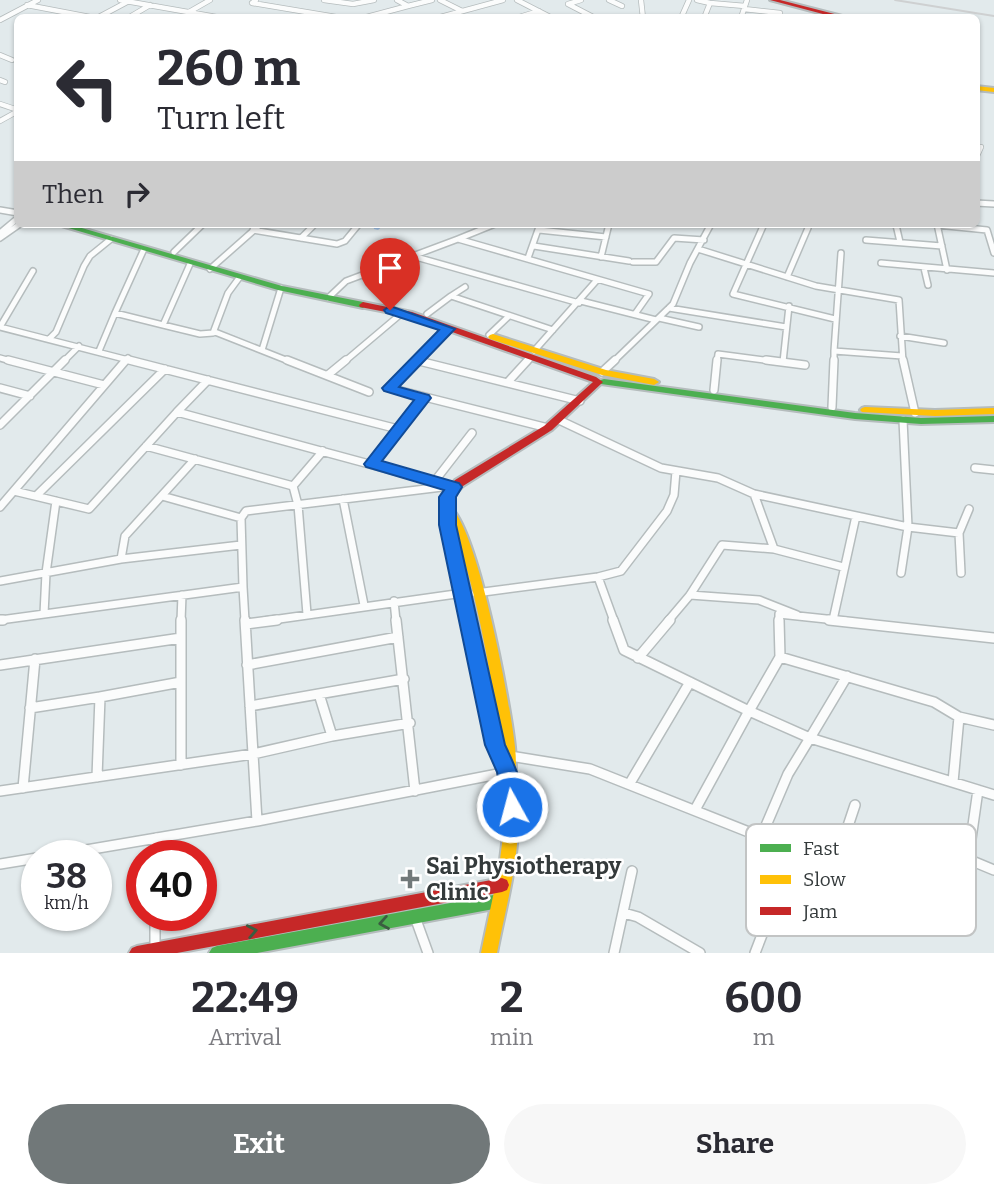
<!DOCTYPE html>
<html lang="en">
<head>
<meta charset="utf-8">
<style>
	body { margin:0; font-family:Bitter,serif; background:#f7f7f7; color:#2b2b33; height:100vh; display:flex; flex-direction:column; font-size:26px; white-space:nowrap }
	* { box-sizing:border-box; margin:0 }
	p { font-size:23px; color:#7c7c81 }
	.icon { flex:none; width:38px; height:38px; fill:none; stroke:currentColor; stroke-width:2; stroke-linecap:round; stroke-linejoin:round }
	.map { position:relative; height:953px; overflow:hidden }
	.side { display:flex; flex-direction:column; background:#fff; flex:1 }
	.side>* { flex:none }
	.hud { position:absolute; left:14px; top:14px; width:966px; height:214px; border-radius:10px; box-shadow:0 2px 5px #0004; background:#fff; color:#2b2b33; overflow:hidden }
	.speed { position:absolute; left:21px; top:840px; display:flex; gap:14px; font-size:35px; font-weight:700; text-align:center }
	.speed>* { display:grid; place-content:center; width:91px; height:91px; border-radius:50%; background:#fff; box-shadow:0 2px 5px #0004; line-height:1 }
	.speed small { font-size:18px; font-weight:400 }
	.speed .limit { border:10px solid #d22; background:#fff; color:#111 }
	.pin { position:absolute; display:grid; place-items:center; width:60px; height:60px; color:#fff; margin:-72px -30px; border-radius:50% 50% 50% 0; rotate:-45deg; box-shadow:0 0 7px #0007 }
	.pin .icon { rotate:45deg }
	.me { position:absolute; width:77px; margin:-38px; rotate:353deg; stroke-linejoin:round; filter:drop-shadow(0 0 5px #0008) }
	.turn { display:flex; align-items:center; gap:24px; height:147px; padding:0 28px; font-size:32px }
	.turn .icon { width:91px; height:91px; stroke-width:2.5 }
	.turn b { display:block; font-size:49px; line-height:60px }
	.then { display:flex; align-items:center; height:66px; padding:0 28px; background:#0003; gap:14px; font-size:26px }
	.eta { display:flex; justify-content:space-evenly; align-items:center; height:119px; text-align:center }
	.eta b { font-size:42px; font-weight:700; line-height:49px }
	.cta { display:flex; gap:14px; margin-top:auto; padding:14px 28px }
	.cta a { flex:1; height:80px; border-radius:42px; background:#717879; color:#fff; font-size:28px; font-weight:700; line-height:80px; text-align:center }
	.cta a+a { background:#f7f7f7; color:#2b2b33 }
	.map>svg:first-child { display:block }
</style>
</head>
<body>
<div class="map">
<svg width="994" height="953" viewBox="0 0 994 953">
	<rect width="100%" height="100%" fill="#e2eaec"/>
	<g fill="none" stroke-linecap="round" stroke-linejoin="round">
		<path fill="#a5c8ef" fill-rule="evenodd" d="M373,224H385L378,230L374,229Z"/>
		<defs>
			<path id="street-far3" d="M120,0L222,18
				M256,0L252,3L342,18
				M324,0L353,4L374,0
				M440,0L462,11
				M517,0L552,18
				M581,0L568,4L595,18
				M609,0L622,6
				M641,0L643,18
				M697,0L710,3L704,18
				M710,3L745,6
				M27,5L95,18
				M408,6L432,0
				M744,9L780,13L779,18
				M189,12L210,0
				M97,18L127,2
				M128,18L150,5
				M363,18L408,6L397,0
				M437,18L503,0
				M516,18L539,11
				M681,18L689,0
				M741,18L747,0
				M0,20L38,0
				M0,55L12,60
				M0,80L5,82
				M0,104L18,110
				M0,121L18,111
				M976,147H981L976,158"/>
			<path id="street-far2" d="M976,203L994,204
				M0,210L18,213
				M495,224L458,239L649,294L635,314
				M764,224L733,294L835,319
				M937,224L947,270
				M896,225L900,242
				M937,225L987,230L994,253
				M253,230L337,244L345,241L359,224
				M539,230L606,237
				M0,233L18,218
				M0,238L20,224
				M301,238L315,224
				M866,240L942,246
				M534,246L629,261
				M698,249L816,286L899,300L903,362
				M174,252L203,224
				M841,253L834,351L902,356
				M416,257L579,303
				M601,257L609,224
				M528,258L540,224
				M633,262H656L674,238L704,240
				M881,263L994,273
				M924,268L928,285
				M210,269L261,224
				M787,277L808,228
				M451,296L465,287
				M328,298L346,281L458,239
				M581,301L656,320
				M669,308L786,327
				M115,313L144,249
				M427,314L451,296L553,330
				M659,318L699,327
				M163,325L200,334L213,333L228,293L239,278
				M0,327L136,362
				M0,327L33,271
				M215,332L291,362
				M489,335L509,316
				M900,336L944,343
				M49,339L56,332L84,266L90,256L111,239
				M262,350L281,288
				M99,351L115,313L163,325L190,264
				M534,351L597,280
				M0,358L14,362
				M419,361L422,362
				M63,362L79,346
				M125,362L128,358
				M344,362L402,313
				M415,362L448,329
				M527,362L530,358
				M613,362L673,304L690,263L711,224
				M717,362L718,354L779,362
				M783,362L789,306
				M834,362V351"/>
			<path id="street-far1" d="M8,360L104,385
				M129,360L398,429L372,464
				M287,360L369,392
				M417,360L389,388L548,428
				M766,360L805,365
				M903,360L915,413
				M419,361L580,401
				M602,372L615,360
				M329,374L346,360
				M208,380L177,412L454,487
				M508,382L528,360
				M0,388L30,396
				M714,390L717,360
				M832,407L834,360
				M559,420L661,468L718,478L754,494L908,527L903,420
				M0,425L65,360
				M398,429L424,398
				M146,446L293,486
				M195,459L125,536L121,559L241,545
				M975,468L994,470
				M434,482L472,433
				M293,486L298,505L307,614
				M293,486L323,451
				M14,491L89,509L177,412
				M754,494L774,549
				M36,496L165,369
				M162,496L241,518
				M343,499L364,605
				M0,507L126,360
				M901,573L908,527L959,533
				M961,573L959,533L969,509
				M598,577L614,621
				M0,581L121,559
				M243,587L241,518L246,511L442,487
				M476,593L598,577L621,571L667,511L674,495L676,471
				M690,595L759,600L797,615
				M394,601L396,621
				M44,614L46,573L56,501
				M0,620L243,587L245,621
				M833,620L856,516
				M181,621L182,595
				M265,621L463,593
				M668,621L690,595L722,545L774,549L843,567
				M779,621V614L845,621"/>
			<path id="street" d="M0,620H3
				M245,620L257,821
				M396,620L415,791
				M613,620L624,650L749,711L696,808
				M829,620L994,638
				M246,624L277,620
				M181,638V765
				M780,657L934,702L959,717
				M638,658L670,620
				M0,665L181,638V620
				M247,665L398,637
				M847,676L810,738L994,795
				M319,694L332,736
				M250,706L404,679
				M30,708L100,697
				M510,756L590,769L910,896L929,843L994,870
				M97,777L100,697L181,682
				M953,782L959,717L994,725
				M630,783L690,682
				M23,788L35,659
				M0,791L253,754L332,736L410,723
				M762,835L788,774L810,738L749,711L780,657L779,620
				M156,838V856
				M51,856L257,821L508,772
				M968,860L978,790
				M0,864L37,858
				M835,865L855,805
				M624,913L638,917L700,953
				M155,915V953
				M415,917L428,953
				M614,953L632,871
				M755,953L775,901"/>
			<path id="fast" d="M55,224H68L282,286L363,302L367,305L363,308L278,290Z
				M604,379L855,413L921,418L994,416V422L921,424L855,419L601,384L599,382L601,380Z
				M499,894L504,896L506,901L504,906L499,908L257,953H209L212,948L217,946Z"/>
			<path id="slow" d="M976,86L994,88V92L976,90Z
				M493,334L606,370L654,379L659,382L654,385L602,375L490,339L488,337L490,335Z
				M865,407L935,410L994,408V414L935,416L862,412L860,410L862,408Z
				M447,504C477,519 511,708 515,747C516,756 516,765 516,774C517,791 518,809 518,827C517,869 505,911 497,953H481L499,868L504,828L503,775L488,745L443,525L442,508ZM456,535C480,603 490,674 502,746Z"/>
			<path id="jam" d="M770,0H780L850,18H838Z
				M363,302L412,312L596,377L603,382L552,430L463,486L452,498L451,511H443L442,497L455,480L544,426L593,382L407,316L360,307L359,305Z
				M502,878L507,880L509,885L507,890L502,892L177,953H129L132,948L137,946Z"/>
		</defs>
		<use href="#street-far3" stroke="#b5bcbd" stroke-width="6"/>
		<use href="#street-far2" stroke="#b5bcbd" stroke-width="8"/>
		<use href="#street-far1" stroke="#b5bcbd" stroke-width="10"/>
		<use href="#street" stroke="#b5bcbd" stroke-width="12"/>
		<use href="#fast" stroke="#b5bcbd" stroke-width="4"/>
		<use href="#slow" stroke="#b5bcbd" stroke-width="4"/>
		<use href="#jam" stroke="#b5bcbd" stroke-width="4"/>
		<use href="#street-far3" stroke="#fbfcfc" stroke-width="4.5"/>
		<use href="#street-far2" stroke="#fbfcfc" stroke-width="5"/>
		<use href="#street-far1" stroke="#fbfcfc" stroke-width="7"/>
		<use href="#street" stroke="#fbfcfc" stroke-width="9"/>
		<use href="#fast" fill="#4caf50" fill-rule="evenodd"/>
		<use href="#slow" fill="#ffc107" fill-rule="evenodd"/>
		<use href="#jam" fill="#c62828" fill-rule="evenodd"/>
		<path stroke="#ced0d1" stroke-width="2" d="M895,0L994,16"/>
	</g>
	<defs><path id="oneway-chevron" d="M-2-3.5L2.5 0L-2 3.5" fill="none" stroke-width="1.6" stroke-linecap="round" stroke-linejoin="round" transform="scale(1.75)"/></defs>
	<g stroke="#3b5d41">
		<use href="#oneway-chevron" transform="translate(384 923) rotate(170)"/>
		<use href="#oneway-chevron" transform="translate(252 931) rotate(-11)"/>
	</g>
	<path fill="#1a73e8" stroke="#114b97" stroke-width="2" d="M390,306L455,329L399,387L429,395L431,398L382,461L459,483L462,487L456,497V525L505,745C514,764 529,793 519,813L512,816L504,813L497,772L485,745L439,525V497L444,490L366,467L364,464L414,400L384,391L382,388L439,330L386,313L384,310Z"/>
	<path fill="#717879" stroke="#fff" stroke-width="2.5" d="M406.5 868.5h7v7h7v7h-7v7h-7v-7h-7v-7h7z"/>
	<g text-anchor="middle" stroke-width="5" stroke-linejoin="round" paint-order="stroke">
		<g font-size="23" font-weight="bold" fill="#343a3b" stroke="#fff" text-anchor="start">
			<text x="426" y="874">Sai Physiotherapy<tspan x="426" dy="26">Clinic</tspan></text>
		</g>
	</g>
	<rect x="746" y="824" width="230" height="112" rx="10" fill="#fff" stroke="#c2c4c4" stroke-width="2"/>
	<rect x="760" y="844" width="31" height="8" fill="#4caf50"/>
	<rect x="760" y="875" width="31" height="9" fill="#ffc107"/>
	<rect x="760" y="907" width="31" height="8" fill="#c62828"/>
	<g font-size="19" fill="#343a3b">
		<text x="803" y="855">Fast</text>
		<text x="803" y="886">Slow</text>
		<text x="803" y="918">Jam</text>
	</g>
</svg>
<div class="speed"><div>38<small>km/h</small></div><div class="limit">40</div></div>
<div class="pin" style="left:390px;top:310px;background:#d93025"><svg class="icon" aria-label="arrive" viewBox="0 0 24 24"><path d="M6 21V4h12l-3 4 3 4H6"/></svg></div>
<svg class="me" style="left:512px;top:807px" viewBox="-20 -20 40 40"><circle r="17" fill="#1a73e8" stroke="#fff" stroke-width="3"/><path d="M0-11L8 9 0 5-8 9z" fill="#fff"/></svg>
<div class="hud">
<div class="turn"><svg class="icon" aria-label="left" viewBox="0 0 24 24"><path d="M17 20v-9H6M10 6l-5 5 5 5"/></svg><div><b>260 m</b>Turn left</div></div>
<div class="then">Then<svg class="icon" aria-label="right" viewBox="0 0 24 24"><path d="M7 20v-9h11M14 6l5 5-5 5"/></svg></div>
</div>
</div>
<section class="side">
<div class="eta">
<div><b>22:49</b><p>Arrival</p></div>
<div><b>2</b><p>min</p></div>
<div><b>600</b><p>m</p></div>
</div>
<div class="cta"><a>Exit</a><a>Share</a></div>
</section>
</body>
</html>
